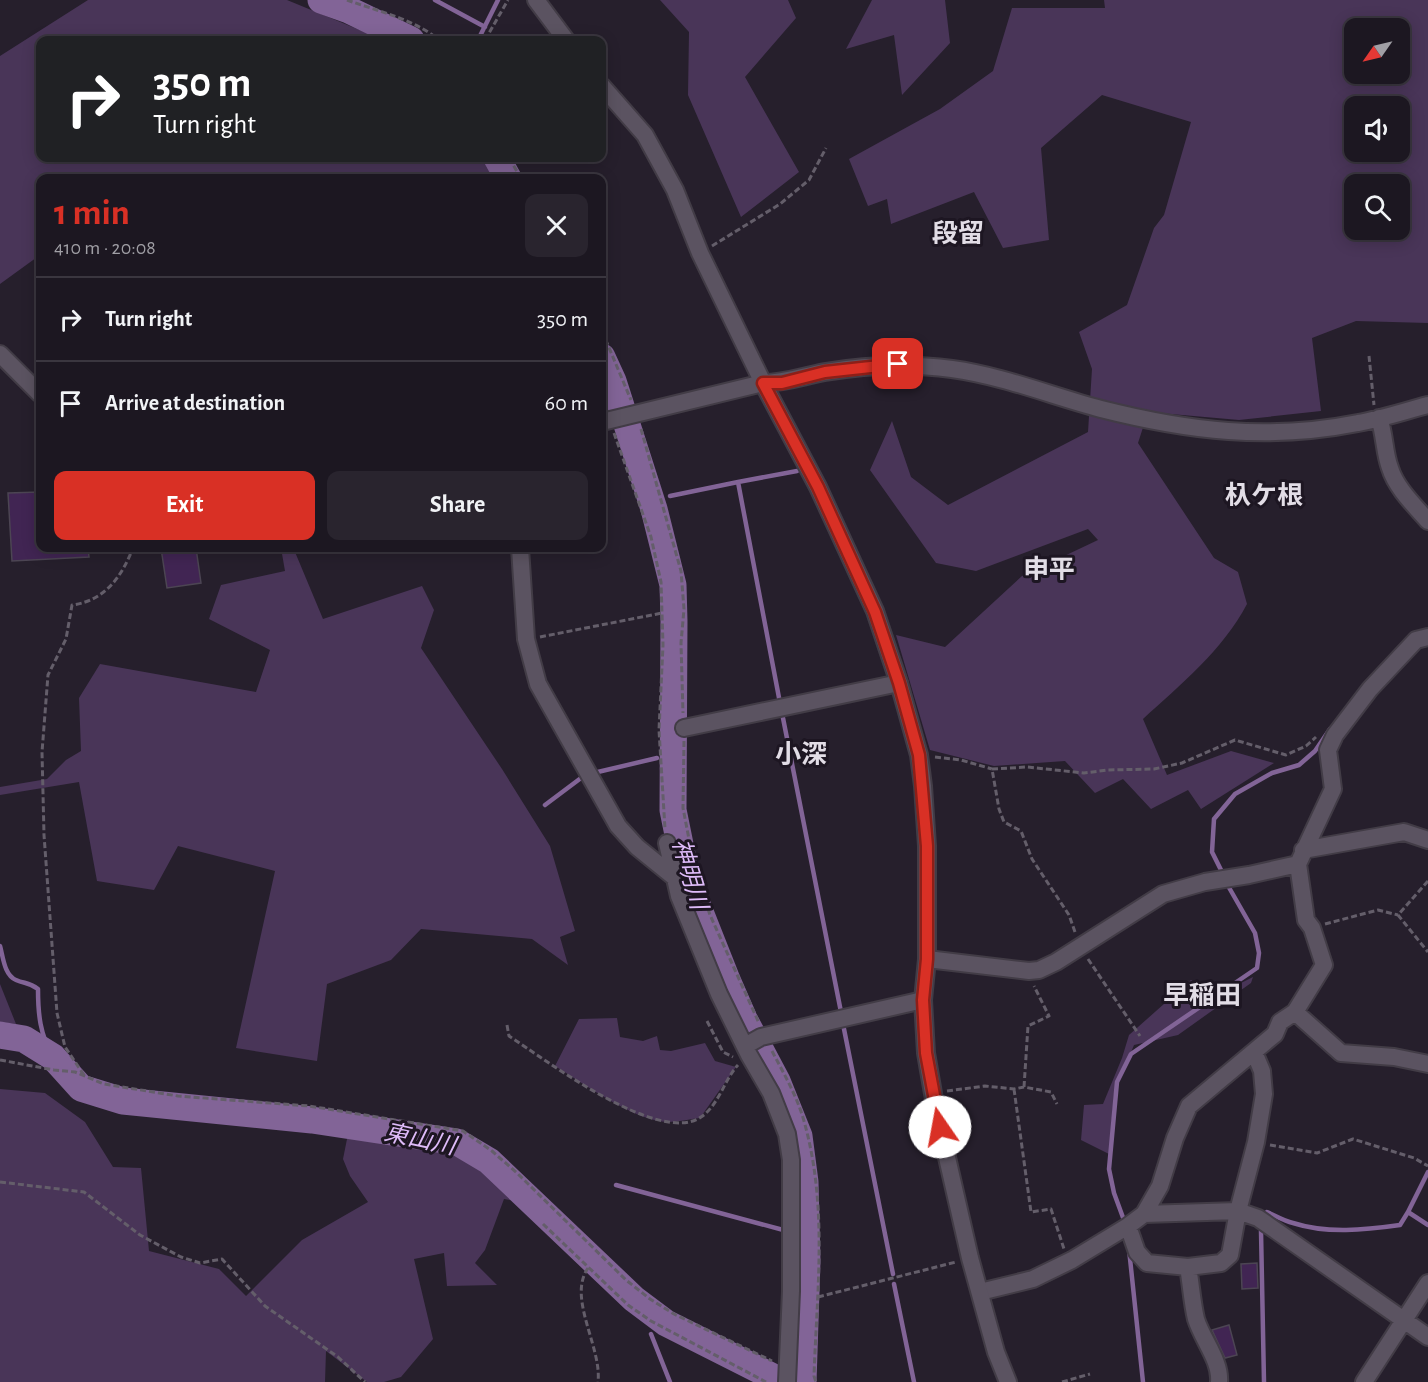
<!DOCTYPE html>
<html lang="en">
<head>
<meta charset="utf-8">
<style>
	body { margin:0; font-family:"Alegreya Sans","Noto Sans JP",sans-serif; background:#29242e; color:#f1f3f6; height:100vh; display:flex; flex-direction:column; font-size:22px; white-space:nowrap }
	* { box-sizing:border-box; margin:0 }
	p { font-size:20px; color:#a09fa5 }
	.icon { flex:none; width:33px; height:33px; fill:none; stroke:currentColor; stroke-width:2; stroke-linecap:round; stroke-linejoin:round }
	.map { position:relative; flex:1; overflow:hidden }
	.details { position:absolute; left:36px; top:174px; width:570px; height:378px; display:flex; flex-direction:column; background:#1c1721; border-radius:12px; box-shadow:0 3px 15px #0003,0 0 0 2px #3a363f }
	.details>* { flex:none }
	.banner { position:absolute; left:36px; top:36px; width:570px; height:126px; border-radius:12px; box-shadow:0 3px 15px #0003,0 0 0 2px #3a363f; background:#202124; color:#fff; overflow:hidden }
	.needle { width:39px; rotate:236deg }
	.tools { position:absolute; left:1344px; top:18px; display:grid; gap:12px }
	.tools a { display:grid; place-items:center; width:66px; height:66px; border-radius:12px; background:#1c1721; box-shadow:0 3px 15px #0003,0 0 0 2px #3a363f; font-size:30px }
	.pin { position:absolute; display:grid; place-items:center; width:51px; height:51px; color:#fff; margin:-26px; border-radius:12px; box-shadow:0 3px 9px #0006 }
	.me { position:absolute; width:66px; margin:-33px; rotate:348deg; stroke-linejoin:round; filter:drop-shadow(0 0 4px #0008) }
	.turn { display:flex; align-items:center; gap:21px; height:126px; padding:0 18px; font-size:27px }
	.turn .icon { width:78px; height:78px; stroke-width:2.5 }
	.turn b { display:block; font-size:42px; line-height:51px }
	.round { display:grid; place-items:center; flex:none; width:63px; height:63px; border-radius:12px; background:#29242e }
	.summary { display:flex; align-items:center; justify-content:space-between; height:102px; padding:0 18px }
	h1 { font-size:36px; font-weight:700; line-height:45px; color:#d93025 }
	.cta { display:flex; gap:12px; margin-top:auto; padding:12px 18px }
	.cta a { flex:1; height:69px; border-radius:12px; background:#d93025; color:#fff; font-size:24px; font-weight:700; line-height:69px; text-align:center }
	.cta a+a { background:#29242e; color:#f1f3f6 }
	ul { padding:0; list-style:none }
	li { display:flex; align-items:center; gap:18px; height:84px; padding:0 18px; border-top:2px solid #3a363f }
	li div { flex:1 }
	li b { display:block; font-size:22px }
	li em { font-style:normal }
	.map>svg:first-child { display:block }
</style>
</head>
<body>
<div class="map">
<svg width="1428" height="1382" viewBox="0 0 1428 1382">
	<rect width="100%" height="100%" fill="#261f2c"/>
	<path fill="#493558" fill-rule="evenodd" d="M88,0H287L367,33L380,40H40V158H484L496,178H40V255L0,284V56Z
		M660,0H788L796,18L745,77L799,172L741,217L688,95L689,32Z
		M872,0H945L950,43L902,95L894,35L846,49Z
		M1104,0H1428V323L1356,321L1312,338L1321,411L1239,420L1148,412L1138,443L1214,558L1238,572L1247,604C1223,650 1180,685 1143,719L1167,775L1231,751L1274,763L1201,809L1188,790L1151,809L1123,779L1095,793L1065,761L994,766L930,750L896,635L945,647L1022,576L1098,540L1088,529L976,571L936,563L870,470L892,421L911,477L948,505L1088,432L1092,369L1079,332L1127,305L1154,228L1164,215L1191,122L1102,95L1041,148L1049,240L1003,248L974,192L891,224L887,199L868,206L849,159L940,109L993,71L1012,8H1105ZM1354,28H1400V74H1354ZM1354,106H1400V152H1354ZM1354,184H1400V230H1354Z
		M281,548H296L295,552L323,619L422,586L434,610L421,648L502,769L550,846L575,931L560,937L568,965L532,939L421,929L391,960L327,984L317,1061L236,1048L275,871L178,846L154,890L97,881L79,782L0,795V787L47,779L66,760L81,751L79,698L100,664L256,692L270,650L209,619L221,585L285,571Z
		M1253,977L1251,983L1178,1035L1134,1045L1114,1094L1109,1154L1081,1140L1084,1105L1103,1104L1122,1058L1129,1035L1191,980L1217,995Z
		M0,984L16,1024L0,1022Z
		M617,1018L620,1037L643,1041L657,1036L660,1050L671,1051L705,1043L715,1061L736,1067L700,1118C690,1119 678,1122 668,1122C636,1122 583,1083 555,1066L579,1019Z
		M0,1089L45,1093L85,1122L113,1167L141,1168L149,1251L219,1269L246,1296L302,1240L368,1202L350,1176L343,1159L348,1134L356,1128L458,1148L486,1163L522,1202L504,1199L485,1250L475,1263L497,1285L447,1286L444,1253L414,1259L433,1339L401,1377L384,1382H367L326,1351L325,1382H0Z"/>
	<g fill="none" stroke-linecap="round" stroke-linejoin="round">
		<path stroke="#826497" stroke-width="4.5" d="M435,0L485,27
			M478,40L498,0
			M670,496L738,482
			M780,703L738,482L797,471
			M783,718L841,1012
			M545,805L585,775L657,758
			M1224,876L1212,852L1214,819L1235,794L1272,773L1299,765L1315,751L1330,729
			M0,946C3,956 4,975 16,980C25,984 29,982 38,989C38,1014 40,1035 53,1057
			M843,1024L893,1274
			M616,1185L787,1231
			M1267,1212C1276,1216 1284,1221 1293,1223C1327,1234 1365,1230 1400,1225L1408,1212L1428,1225
			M1408,1212L1428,1172
			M1125,1223L1114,1193L1109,1169L1117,1082L1131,1054L1257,968L1259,953L1255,933L1227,884
			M1261,1231L1264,1382
			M1129,1249L1143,1382
			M894,1284L914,1382
			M651,1334L670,1382"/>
		<path stroke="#826497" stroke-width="27" d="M321,0L349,10L411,40
			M497,158L508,178
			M602,357L613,381L654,509L673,585L674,621L673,810L687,879L727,980L744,1019L777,1081L799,1136L805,1182L807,1261L803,1382
			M0,1035L24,1039L53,1057L81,1088L123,1101L312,1120L457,1142L489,1161L634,1299L666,1323L783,1382"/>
	</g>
	<path fill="#412553" stroke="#4c4553" stroke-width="1.5" d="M40,492V548H88L89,557L12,561L8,493Z
		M161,548H196L201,583L167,588Z
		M1257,1263L1258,1288L1242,1289L1241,1264Z
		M1229,1325L1237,1355L1225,1358L1212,1330Z"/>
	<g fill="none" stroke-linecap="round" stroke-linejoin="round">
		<defs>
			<path id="minor" d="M0,354L40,394
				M1379,418C1385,435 1384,452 1390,468C1396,488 1415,506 1428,521
				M602,422L763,383C786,383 803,376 825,372C866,365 910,363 952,369C1003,376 1052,396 1101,409C1188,431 1268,441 1358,423C1381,419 1405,411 1428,405
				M520,548L526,639L538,684L618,826L637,847L674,877
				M684,728L899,683
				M667,843L679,896L719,994L749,1055L771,1093L787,1134L791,1160V1291L787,1382
				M1303,850L1404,832L1428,840
				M927,959L1029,971L1039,970L1056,962L1163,894L1205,882L1249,875L1298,864
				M1295,1012L1341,1053L1394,1057L1428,1064
				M745,1046L761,1037L923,1000
				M1144,1214L1238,1211L1258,1218L1428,1337
				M1128,1226L1137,1252L1147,1263L1188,1267
				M980,1292L1033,1279L1072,1260L1128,1226L1144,1214L1160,1186L1175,1138L1189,1106L1275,1034L1280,1022L1295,1012L1324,965L1312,928L1306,920L1298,864L1333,789L1328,750L1335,735L1370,689L1416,640L1428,637
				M1219,1382C1221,1361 1202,1339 1196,1319C1192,1302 1191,1284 1188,1267L1221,1263L1230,1255L1238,1211L1256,1142L1264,1094L1262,1071L1254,1052
				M1364,1382L1428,1283"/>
			<path id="tertiary" d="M536,0L566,40
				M602,86L645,135L675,190L700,253L763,383L818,487L875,611L899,683L919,755L923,786L927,846V959L923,1000L926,1053L935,1105L970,1258L996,1352L1008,1382"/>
		</defs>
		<use href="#minor" stroke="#423c46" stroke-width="20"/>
		<use href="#tertiary" stroke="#423c46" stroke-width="20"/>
		<path stroke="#645e6a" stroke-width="3" stroke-dasharray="6 3" stroke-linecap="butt" d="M347,0C377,11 414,19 439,40
			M485,40L508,0
			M509,158L521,178
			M712,246L780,204L809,180L826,148
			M602,331L631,400
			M1369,356L1374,405
			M641,429L681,571L684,609L681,643L683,713
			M614,433L651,537L661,582L663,645L659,730L665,829
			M540,637L662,613
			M684,741L683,808L694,865L710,915L759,1023
			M935,757L961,760L992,769
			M1428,881L1398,915L1428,952
			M1325,924L1378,910L1398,915
			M1075,932L1069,915L1032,859L1021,831L1004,822L999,809L992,769L1027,767L1084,773L1108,770L1154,769L1182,763L1235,740L1286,755L1306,746L1316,737
			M1088,959L1140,1036
			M707,1021L723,1052L733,1057
			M507,1025L509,1036C546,1060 659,1146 701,1117C719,1105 724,1080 738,1065
			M772,1051C784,1074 797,1096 804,1121C828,1206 817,1289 814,1376L816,1382
			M0,1060L54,1070L75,1072L104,1084L178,1096L309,1106L463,1131L492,1151L517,1173L626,1280L650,1299L674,1314L772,1361
			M84,1075L65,1047L57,1013L44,835L42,752L48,675L66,639L72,605C105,601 122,576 133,548
			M1024,1087L1028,1026L1049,1016L1034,986
			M1014,1089L1031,1212L1051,1209L1064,1249
			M947,1091L985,1086L1014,1089L1024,1087L1051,1092L1057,1104
			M1270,1145L1317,1153L1353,1139L1414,1158L1428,1166
			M0,1182L84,1192L140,1235L181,1257L200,1263L222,1259L265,1306L338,1357L365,1382
			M543,1224L628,1305L651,1321L766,1382
			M588,1268C567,1298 602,1347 598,1382
			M818,1297L956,1262
			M1062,1382L1090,1374"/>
		<use href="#minor" stroke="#5b5361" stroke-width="16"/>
		<use href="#tertiary" stroke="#5b5361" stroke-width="16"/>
	</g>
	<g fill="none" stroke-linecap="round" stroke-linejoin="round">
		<defs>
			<path id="route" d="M898,364L825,372L782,383H763L818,487L875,612L899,683L919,755L927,846V959L923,1000L926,1053L940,1127"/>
		</defs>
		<use href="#route" stroke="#8d1f18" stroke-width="15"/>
		<use href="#route" stroke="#d93025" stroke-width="10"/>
	</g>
	<g text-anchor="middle" stroke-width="6" stroke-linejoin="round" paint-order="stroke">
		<g font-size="24" font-style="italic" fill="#debbf9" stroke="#1d1622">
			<text transform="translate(690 874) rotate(74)" y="8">神明川</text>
			<text transform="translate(420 1139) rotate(12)" y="8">東山川</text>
		</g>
		<g font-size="26" font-weight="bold" fill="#e2dde6" stroke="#1d1622">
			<text x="958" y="242">段留</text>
			<text x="1264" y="504">杁ケ根</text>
			<text x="1049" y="578">申平</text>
			<text x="801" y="763">小深</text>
			<text x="1202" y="1004">早稲田</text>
		</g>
	</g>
</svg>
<div class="tools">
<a><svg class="needle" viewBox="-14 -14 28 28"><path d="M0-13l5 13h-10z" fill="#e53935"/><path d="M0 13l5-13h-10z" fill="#a09fa5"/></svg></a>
<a><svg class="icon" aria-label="sound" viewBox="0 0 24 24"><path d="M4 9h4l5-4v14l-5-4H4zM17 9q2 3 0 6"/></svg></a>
<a><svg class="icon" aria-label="search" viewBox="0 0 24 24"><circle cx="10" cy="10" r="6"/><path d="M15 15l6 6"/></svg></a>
</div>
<div class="pin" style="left:898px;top:364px;background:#d93025"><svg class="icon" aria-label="arrive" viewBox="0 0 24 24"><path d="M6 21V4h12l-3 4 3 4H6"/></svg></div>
<svg class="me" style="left:940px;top:1127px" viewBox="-20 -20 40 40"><circle r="19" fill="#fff"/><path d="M0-13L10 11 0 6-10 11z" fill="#d93025"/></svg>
<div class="banner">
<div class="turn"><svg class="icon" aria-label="right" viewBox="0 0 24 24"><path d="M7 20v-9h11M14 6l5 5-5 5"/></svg><div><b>350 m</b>Turn right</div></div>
</div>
<section class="details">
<div class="summary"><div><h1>1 min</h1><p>410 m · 20:08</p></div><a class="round"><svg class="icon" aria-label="close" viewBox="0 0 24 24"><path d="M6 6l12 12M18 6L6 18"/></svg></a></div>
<ul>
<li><svg class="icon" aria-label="right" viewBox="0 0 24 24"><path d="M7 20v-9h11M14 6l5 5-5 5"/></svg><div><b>Turn right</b></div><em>350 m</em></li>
<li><svg class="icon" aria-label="arrive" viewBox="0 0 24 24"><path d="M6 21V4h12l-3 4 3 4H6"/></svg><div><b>Arrive at destination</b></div><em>60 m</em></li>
</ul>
<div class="cta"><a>Exit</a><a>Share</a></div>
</section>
</div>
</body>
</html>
